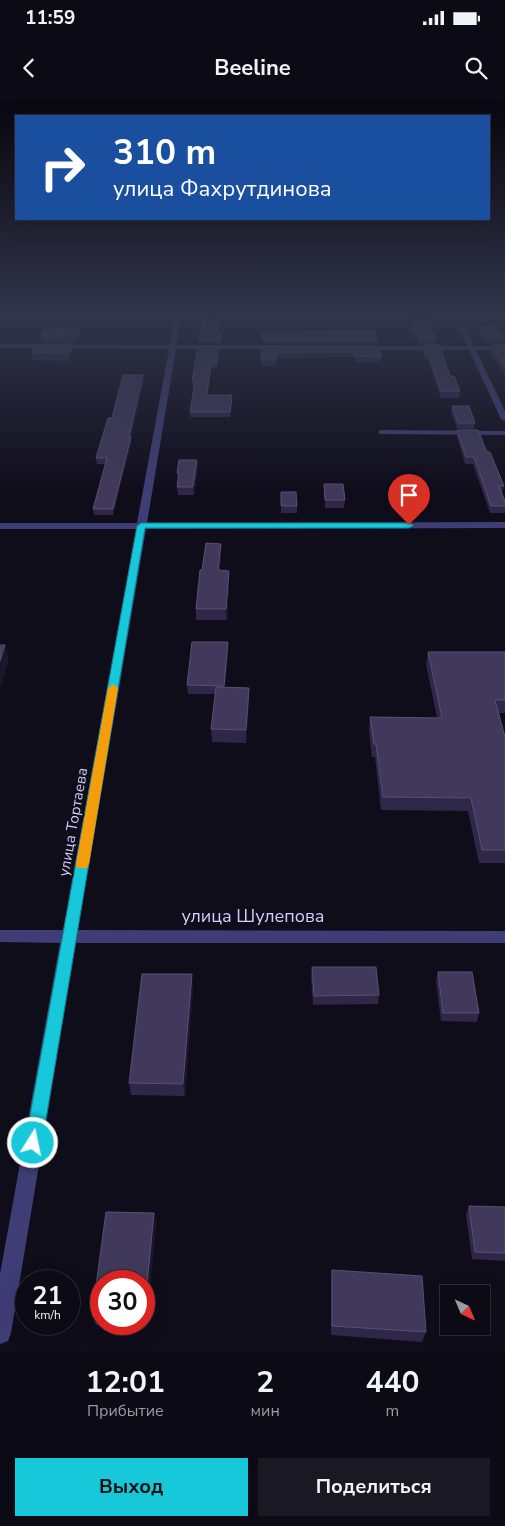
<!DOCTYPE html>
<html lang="ru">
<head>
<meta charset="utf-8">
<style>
	body { margin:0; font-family:"Nunito Sans",sans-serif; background:#1a1822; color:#f1f3f6; height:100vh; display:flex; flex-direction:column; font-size:19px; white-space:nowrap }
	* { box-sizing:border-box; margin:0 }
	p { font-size:16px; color:#9a9aa0 }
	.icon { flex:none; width:28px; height:28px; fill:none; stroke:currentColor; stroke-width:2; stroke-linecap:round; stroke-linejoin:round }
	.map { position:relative; height:1251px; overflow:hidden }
	.side { display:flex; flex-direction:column; background:#0c0a14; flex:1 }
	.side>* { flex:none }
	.hud { position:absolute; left:15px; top:15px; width:475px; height:105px; border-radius:0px; box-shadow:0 5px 20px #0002,0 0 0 1px #2c2b34; background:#1a4fa0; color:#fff; overflow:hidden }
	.needle { width:32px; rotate:136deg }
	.fabs { position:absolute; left:440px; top:1185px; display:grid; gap:10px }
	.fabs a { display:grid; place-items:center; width:50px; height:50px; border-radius:0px; background:#0c0a14; box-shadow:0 5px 20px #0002,0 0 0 1px #2c2b34; font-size:25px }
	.speed { position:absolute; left:15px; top:1170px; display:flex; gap:10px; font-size:25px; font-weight:700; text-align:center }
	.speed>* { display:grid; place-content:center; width:65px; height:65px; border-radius:50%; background:#0c0a14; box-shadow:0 5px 20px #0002,0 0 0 1px #2c2b34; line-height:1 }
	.speed small { font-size:12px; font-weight:400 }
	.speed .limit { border:8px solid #d22; background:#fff; color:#111 }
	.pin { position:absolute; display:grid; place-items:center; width:42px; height:42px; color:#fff; margin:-51px -21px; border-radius:50% 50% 50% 0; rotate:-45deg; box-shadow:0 0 5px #0007 }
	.pin .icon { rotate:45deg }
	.me { position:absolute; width:55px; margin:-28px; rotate:10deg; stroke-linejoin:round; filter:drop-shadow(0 0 4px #0008) }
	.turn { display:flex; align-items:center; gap:18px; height:105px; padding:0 15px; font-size:22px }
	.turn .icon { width:65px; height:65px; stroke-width:2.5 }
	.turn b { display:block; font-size:35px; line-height:42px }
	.eta { display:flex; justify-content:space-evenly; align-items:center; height:85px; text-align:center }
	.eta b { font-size:30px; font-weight:700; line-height:35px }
	.action { display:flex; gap:10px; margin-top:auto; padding:10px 15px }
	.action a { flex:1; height:58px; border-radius:0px; background:#17c8db; color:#111; font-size:20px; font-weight:700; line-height:58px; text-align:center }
	.action a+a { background:#1a1822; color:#f1f3f6 }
	.status { display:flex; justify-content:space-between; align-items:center; height:35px; padding:0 25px; background:#0c0a14; direction:ltr }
	.status svg { height:14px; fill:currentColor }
	header { display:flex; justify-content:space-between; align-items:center; height:65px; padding:0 15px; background:#0c0a14; font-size:22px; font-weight:700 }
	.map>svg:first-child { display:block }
</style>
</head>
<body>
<div class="status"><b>11:59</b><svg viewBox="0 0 49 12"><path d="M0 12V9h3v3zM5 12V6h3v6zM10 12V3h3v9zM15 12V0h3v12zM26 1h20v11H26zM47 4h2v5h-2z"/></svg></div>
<header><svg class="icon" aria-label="back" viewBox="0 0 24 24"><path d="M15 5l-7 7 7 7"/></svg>Beeline<svg class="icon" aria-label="search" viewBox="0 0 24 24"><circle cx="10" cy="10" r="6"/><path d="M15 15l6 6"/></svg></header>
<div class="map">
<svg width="505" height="1251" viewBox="0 0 505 1251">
	<rect width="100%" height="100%" fill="#100d1b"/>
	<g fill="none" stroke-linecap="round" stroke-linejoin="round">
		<path fill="#3f3d76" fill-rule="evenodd" d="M175,216H181L176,245H278L281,247L278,249H176L147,423L505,422V428L146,429L78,830L505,831V843H76L11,1233L8,1241L0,1244V1174L60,843L0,842V830H63L136,429H0V423H137L169,249L0,248V244L170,245Z
			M453,216H459L474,246H505V250H476L505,311V321L501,319L469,250H363L360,248L363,246H467Z
			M379,330L505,331V335L382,334H379Z"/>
	</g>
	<path fill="#2e2747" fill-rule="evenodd" d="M203,216H219L218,233L221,237L220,243H199Z
		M407,216H432L434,223V227H430L436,240V244H420L418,239H415Z
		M480,227L504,238L503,244H486L479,233Z
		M262,232L377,241L376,244L262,243Z
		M81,235L78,243L42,242L41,236Z
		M423,245L450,276L460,291L459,298H441L428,260H425L423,252Z
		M491,245H505V271H502L490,252Z
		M219,246L217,268H211L207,295L232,300L230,317H190V312L194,286H192V281Z
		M262,246H379L381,257V262H355L354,257L276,258V266H261Z
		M74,250L69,261L33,260L32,253Z
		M144,281L131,337V343L113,415H94L93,409L106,364H97L96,358L112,318Z
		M452,306L475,323L474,329H457L451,312Z
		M457,330L487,352L504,386L502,393L505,401V413H490L473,364H465L457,336Z
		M198,368L194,395H178L177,387L178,381L177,373Z
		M324,384L345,400L344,408H325Z
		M281,392L297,406V413H281Z
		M221,455L220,470L229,482L227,520H196V509L202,470Z
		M228,551L225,587L249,588V601L246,643L212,642L211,629L215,594H188L187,585Z
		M428,552H505V613H498L505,637V763H479L468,711L381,710L375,657H372L369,630L370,617L437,618L426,564Z
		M312,867L379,895L378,904L313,905L311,876Z
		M438,872L479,913L477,922L441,921L436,880Z
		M193,887L185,996L131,995L129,983Z
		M469,1106L505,1107V1161L472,1159L466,1114Z
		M106,1112L154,1113L156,1124L146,1226L96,1225L92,1215ZM101,1181H144V1224H101Z
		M332,1170L426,1232L422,1242L331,1235V1181Z"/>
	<path fill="#1b152e" d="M80,229L81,235L78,243L77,236Z
		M73,244L74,250L69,261V254Z
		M211,263V268L207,300V295Z
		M143,275L144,281L130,338L131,337V343L113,415V409Z
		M197,360L198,368L194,395L193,387Z
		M221,444V455L218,482V470Z
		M229,471V482L227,520L226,509Z
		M228,542V551L224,595V586Z
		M5,545L9,561L0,588V561Z
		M249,588V601L246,643V630Z
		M192,874L193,887L185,996L183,984Z
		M154,1113L156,1124L146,1226L144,1216Z"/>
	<path fill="#40395b" stroke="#575074" d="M203,216H219L217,233H221L220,240H199Z
		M409,216H432L434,223H428L436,240H420L419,235H415Z
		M497,226L504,238H487L480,227Z
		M45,228L80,229L77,236H41Z
		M375,231L377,241L262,240V232Z
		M37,244H73L69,254L32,253Z
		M423,245H439L450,276H454L460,291H441L428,253H426Z
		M491,245H505V265H504Z
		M198,246H219L217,263H211L207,295H232L230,312H190L195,281H192Z
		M262,246H379L381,257L355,256L354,252H276V260H261Z
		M123,275H143L129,337H131L113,409H93L107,358H96L108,318H112Z
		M452,306H469L475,323H458Z
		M457,330H478L487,352H490L504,386H499L505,401V406H491L474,357H466Z
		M179,360H197L193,387H177L179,373H177Z
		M324,384H343L345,400H325Z
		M281,392H296L297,406H281Z
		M206,443L221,444L218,470L229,471L226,509H196L200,470H202Z
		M192,542H228L224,586L187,585Z
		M0,545H5L0,561Z
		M428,552H505V600H495L505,637V750H482L471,698L383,697L376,644H374L370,617L442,618Z
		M216,587L249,588L246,630L211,629Z
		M312,867H376L379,895L314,896Z
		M438,872H472L479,913H443Z
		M142,874H192L183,984L129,983Z
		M469,1106L505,1107V1153L475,1152Z
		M106,1112L154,1113L144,1216V1181H101V1216L92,1215Z
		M332,1170L422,1176L426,1232L332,1226Z"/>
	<linearGradient id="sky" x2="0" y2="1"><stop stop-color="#09070f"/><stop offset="0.55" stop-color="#31354a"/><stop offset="1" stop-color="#31354a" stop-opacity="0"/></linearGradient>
	<rect width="505" height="392" fill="url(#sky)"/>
	<path fill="#17c8db" stroke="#0f828e" d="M141,423H409L414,425L409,428H145L42,1043L39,1049L33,1052L27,1049L25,1043L137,426Z"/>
	<path fill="#f59e0b" d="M113,584L118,588L89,764L87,768H77L76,764L108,588Z"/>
	<g text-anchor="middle" stroke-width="4.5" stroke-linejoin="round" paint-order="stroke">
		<g font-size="15" fill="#d2cdfa" stroke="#100d1b">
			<text transform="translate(73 722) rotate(-80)" y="5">улица Тортаева</text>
		</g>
		<g font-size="18" fill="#d2cdfa" stroke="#100d1b">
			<text x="253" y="822">улица Шулепова</text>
		</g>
	</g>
</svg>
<div class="fabs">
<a><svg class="needle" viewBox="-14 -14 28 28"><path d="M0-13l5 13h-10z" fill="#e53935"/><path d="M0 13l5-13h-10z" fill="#9a9aa0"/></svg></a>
</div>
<div class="speed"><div>21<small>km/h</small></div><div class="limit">30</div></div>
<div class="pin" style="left:409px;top:425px;background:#d93025"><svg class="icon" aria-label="arrive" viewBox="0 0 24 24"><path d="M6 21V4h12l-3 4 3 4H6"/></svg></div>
<svg class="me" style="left:33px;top:1043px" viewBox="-20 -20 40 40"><circle r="17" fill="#17c8db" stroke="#fff" stroke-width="3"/><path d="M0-11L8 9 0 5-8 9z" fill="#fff"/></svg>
<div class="hud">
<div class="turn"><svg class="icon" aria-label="right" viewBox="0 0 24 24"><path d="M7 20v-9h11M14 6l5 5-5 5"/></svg><div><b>310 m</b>улица Фахрутдинова</div></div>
</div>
</div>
<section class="side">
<div class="eta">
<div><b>12:01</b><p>Прибытие</p></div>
<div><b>2</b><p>мин</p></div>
<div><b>440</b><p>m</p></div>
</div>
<div class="action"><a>Выход</a><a>Поделиться</a></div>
</section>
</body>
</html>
